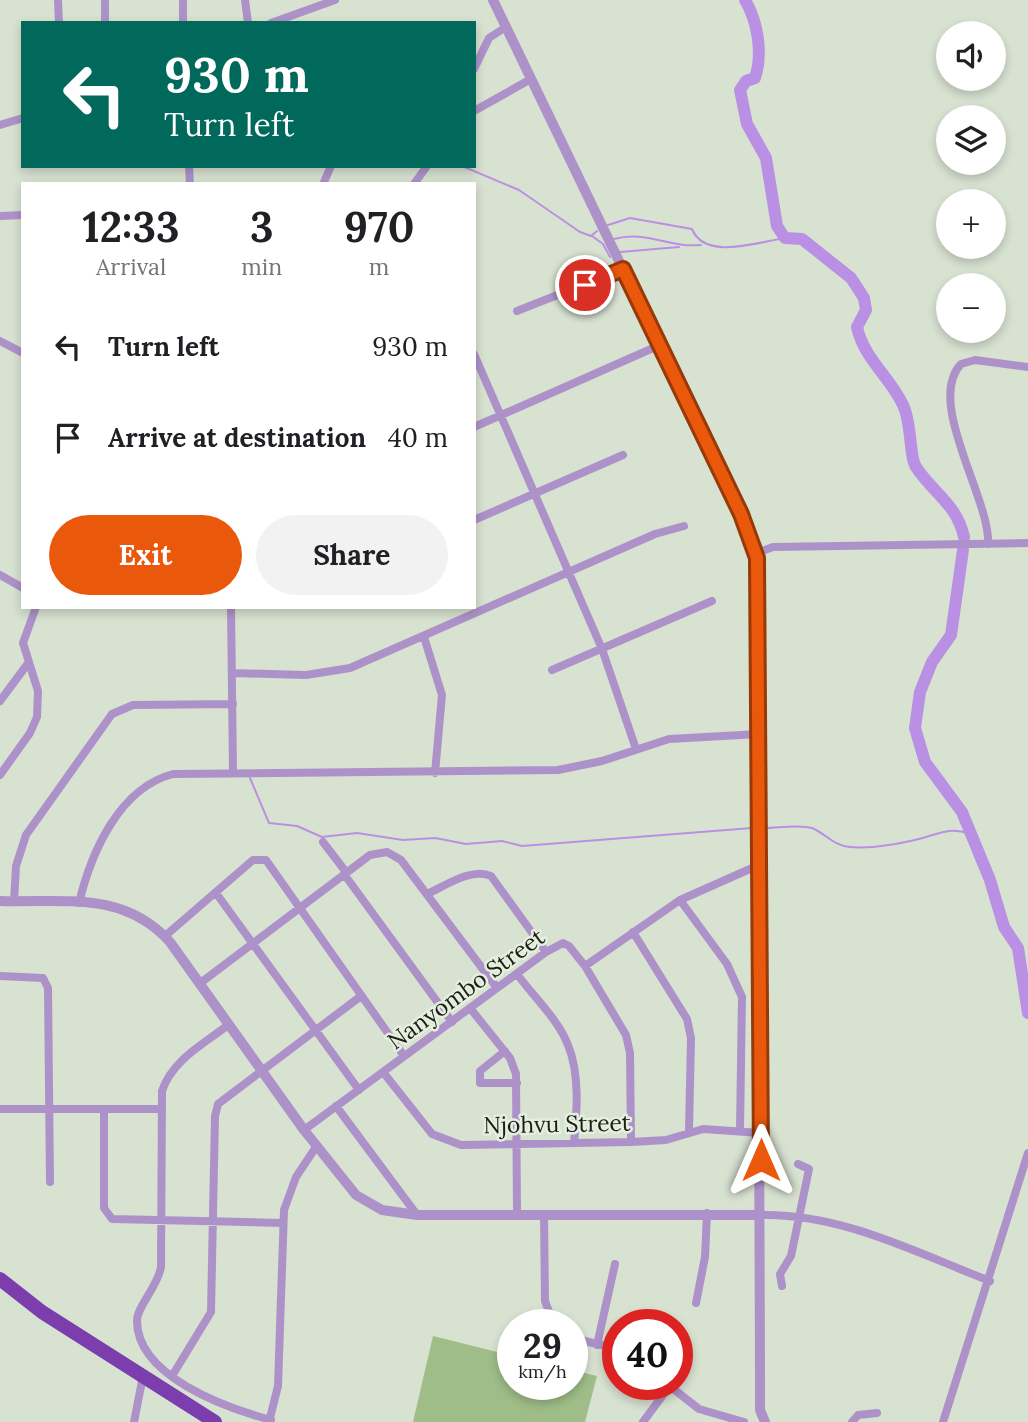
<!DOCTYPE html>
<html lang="en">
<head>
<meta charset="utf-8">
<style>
	body { margin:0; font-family:Lora,serif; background:#f2f2f2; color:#202124; height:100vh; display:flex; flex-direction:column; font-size:26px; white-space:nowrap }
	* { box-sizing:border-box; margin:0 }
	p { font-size:23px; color:#757577 }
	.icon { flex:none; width:38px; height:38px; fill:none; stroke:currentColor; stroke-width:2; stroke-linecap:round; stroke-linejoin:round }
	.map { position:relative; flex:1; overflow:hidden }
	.drawer { position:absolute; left:21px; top:182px; width:455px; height:427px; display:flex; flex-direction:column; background:#fff; border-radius:0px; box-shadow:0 4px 10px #0003 }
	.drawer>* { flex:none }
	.guide { position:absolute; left:21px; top:21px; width:455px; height:147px; border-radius:0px; box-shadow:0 4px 10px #0003; background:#00695c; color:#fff; overflow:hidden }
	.tools { position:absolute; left:936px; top:21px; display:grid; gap:14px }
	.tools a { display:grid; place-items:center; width:70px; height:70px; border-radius:50%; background:#fff; box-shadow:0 4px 10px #0003; font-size:35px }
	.speed { position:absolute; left:497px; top:1309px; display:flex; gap:14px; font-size:35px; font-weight:700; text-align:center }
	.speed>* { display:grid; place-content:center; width:91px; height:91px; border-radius:50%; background:#fff; box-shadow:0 4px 10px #0003; line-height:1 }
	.speed small { font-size:18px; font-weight:400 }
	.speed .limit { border:10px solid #d22; background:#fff; color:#111 }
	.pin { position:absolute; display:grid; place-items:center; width:60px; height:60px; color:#fff; margin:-30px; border:4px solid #fff; border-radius:50%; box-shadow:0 2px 7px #0007 }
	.me { position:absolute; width:77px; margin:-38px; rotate:0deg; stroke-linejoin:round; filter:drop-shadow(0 0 5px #0008) }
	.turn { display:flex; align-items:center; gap:24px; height:147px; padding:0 28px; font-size:32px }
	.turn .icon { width:91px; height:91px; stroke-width:2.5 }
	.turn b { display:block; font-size:49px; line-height:60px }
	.eta { display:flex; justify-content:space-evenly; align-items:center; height:119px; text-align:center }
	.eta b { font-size:42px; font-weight:700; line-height:49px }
	.primary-button { display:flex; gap:14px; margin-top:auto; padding:14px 28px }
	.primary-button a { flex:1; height:80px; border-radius:42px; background:#ea580c; color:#fff; font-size:28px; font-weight:700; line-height:80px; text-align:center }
	.primary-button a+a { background:#f2f2f2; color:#202124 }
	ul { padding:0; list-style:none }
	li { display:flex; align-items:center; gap:21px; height:91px; padding:0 28px }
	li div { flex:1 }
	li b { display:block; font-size:26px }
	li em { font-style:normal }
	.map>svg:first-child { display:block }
</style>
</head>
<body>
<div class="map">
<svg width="1028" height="1422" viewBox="0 0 1028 1422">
	<rect width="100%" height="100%" fill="#d8e2d1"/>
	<path fill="#9fbd88" d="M433,1336L513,1356V1384H572V1370L597,1376L585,1422H413Z"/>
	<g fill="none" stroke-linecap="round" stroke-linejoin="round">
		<path stroke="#ba90e4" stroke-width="2" d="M462,166L519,190L580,232L591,236L597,231
			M608,225L630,218L692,229C705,261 758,242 785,238
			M592,236L603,244L610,257
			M614,239C646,230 668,248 701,245
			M620,252L679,247
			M250,778L269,823L297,826L322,837L357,833L403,840L435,838L466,844L502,841L522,846L752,828
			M764,828C778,828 799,824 812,828C826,834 834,846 850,847C871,849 898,844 919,839C942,833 947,827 971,834"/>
		<path stroke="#ba90e4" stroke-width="12" d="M745,0C758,22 763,54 755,78L746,81L740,90L747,124L766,158L777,226L785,238L802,239L851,278L864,298L866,310L857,327C864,359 890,377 903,405C912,423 909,456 916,467C932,492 957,504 964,537
			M963,550L951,635L932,662L920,692L915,728L925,762L962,812L990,880L1004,927L1018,948L1028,1013"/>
		<path stroke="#ad92c9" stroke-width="8" d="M58,0L59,23
			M105,0V23
			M245,0L248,23
			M183,23V0
			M271,23L335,0
			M474,69L489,38L506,27
			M474,111L531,79
			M0,125L23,118
			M189,166L190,184
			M324,182L331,166
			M414,184L427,166
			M0,216L23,215
			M517,311L623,269
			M0,341L23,353
			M474,354L602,649L636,749
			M474,427L660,345
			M474,520L623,455
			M988,544C991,500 925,402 961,364L975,360L1028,367
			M757,558L762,551L773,547L1028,543
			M0,575L23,588
			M231,607L233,771
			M424,637L442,695L435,773
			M552,670L712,601
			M232,673L306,675L350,668L655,534L684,526
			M0,701L29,662
			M0,775L30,733L37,717L38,691L23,643L36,607
			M323,842L346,872
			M344,874L452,1022
			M216,893L359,1090
			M427,894C445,886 472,867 491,876L546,952
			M680,900L727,964L742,997L740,1130
			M14,902L16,866L26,835L112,714L133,705L233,704
			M79,903C91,853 119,788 173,774L558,770L602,761L669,739L759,734
			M633,932L687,1019L691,1038L689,1131
			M165,936L253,860H266L404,1056
			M585,966L680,900L759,865
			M517,974C533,996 558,1019 568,1045C580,1074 577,1112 574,1143
			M0,976L43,978L48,988L50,1182
			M199,984L370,855L387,852L401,860L497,988
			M470,1008L510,1058L516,1074L517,1214
			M228,1025C204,1044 172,1060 162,1091L161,1267C158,1286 137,1307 137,1320C136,1376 226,1408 271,1420
			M505,1051L480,1071V1083H517
			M383,1072L432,1134L461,1145L631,1142L666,1140L703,1129L761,1133
			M336,1106L417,1215
			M0,1109H160
			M104,1109V1208L112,1219L283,1223
			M304,1130L546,952L563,943L569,946L585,966L626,1035L630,1053L631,1142
			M544,1214L545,1301L554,1325
			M761,1215C841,1213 917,1253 990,1281
			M782,1286L780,1274L791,1256L809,1169L798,1164
			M696,1303L705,1257L707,1213
			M572,1338L618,1349
			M597,1345L615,1264
			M172,1376L211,1312L215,1116L218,1104L361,996
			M667,1384L699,1409L744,1422
			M134,1422L143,1376
			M269,1422L278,1386L284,1210L296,1177L316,1147
			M643,1422L669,1387
			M852,1422L858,1415L877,1413
			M943,1422L1028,1153"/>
		<path stroke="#ad92c9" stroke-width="10" d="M493,0L715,460L757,558L760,1370V1410L765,1422
			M0,901C63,903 123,890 170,942L304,1130L356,1195L382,1210L417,1215H761"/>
		<path stroke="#7c3eac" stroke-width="14" d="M0,1279L42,1312L215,1422"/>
	</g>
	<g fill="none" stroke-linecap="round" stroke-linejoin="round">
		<defs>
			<path id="route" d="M585,285L623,269L741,514L757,558L761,1160"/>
		</defs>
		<use href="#route" stroke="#983908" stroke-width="18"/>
		<use href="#route" stroke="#ea580c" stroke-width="12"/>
	</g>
	<g text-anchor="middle" stroke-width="5" stroke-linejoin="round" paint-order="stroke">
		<g font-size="23" fill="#1b1e18" stroke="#e5efde">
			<text transform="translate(466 989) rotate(-36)" y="8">Nanyombo Street</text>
			<text transform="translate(557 1124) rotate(-1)" y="8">Njohvu Street</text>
		</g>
	</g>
</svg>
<div class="tools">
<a><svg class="icon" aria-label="sound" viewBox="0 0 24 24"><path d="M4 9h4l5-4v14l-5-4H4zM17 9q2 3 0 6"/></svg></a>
<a><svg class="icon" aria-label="layers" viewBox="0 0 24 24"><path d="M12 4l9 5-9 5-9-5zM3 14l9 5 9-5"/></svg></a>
<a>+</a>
<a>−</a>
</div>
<div class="speed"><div>29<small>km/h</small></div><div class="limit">40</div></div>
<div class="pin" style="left:585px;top:285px;background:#d93025"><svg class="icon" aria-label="arrive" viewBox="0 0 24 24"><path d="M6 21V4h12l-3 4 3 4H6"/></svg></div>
<svg class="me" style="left:761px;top:1160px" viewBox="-20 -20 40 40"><path d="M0-17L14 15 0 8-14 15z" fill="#ea580c" stroke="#fff" stroke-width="4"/></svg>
<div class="guide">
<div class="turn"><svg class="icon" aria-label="left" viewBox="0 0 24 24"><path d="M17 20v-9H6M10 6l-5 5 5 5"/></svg><div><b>930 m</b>Turn left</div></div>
</div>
<section class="drawer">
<div class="eta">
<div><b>12:33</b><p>Arrival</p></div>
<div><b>3</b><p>min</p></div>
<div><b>970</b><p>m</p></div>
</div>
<ul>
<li><svg class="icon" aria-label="left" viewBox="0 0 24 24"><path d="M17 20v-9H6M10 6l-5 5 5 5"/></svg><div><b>Turn left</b></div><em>930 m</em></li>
<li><svg class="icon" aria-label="arrive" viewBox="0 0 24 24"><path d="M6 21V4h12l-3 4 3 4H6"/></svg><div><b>Arrive at destination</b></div><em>40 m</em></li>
</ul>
<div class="primary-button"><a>Exit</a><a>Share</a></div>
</section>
</div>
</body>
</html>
